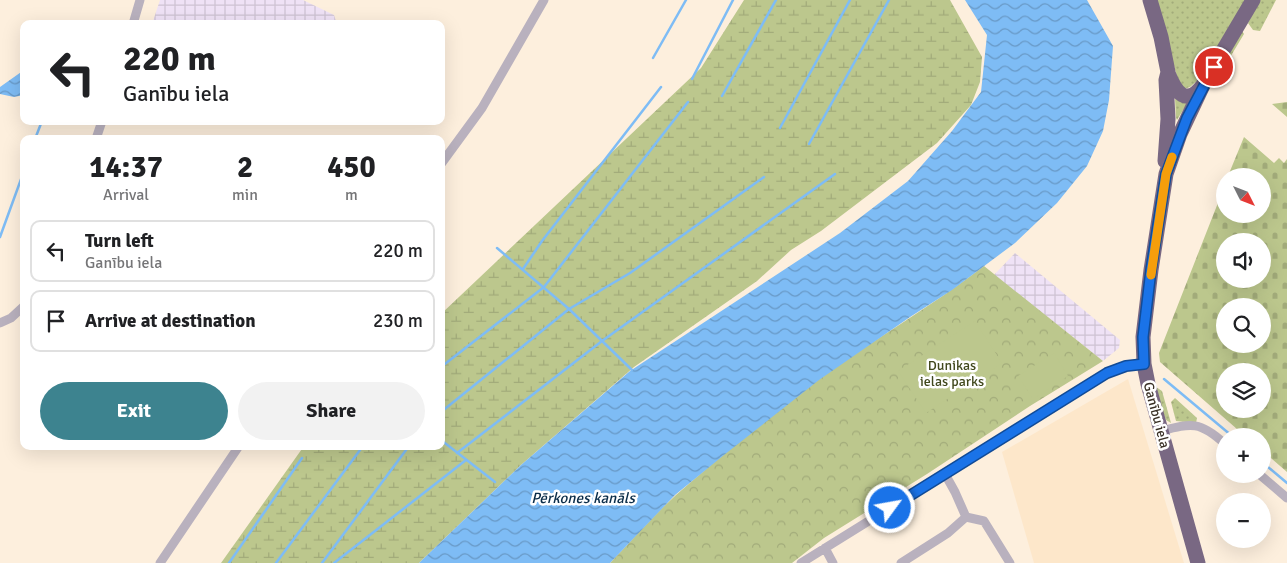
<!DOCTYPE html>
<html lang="en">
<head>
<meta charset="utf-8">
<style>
	body { margin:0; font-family:Signika,sans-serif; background:#f2f2f2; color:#202124; height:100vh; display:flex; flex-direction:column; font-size:19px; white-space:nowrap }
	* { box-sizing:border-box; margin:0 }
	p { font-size:16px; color:#757577 }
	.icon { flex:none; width:28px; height:28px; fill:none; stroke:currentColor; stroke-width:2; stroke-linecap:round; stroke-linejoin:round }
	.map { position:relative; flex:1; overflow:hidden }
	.sheet { position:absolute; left:20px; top:135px; width:425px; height:315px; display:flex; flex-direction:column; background:#fff; border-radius:10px; box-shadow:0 5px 20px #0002 }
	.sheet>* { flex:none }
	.hud { position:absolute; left:20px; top:20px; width:425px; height:105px; border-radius:10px; box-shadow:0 5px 20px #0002; background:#fff; color:#202124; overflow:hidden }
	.needle { width:32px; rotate:132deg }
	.fabs { position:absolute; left:1216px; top:168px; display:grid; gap:10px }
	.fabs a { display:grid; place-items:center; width:55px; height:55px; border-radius:50%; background:#fff; box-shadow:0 5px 20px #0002; font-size:25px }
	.pin { position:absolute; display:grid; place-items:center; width:42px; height:42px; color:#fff; margin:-21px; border:2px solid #fff; border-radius:50%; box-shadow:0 1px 5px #0007 }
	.me { position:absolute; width:55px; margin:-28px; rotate:58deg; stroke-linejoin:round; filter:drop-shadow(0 0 4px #0008) }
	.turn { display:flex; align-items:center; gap:18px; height:105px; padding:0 20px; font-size:22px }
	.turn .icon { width:65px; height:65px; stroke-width:2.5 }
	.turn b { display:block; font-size:35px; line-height:42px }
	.eta { display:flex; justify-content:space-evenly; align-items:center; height:85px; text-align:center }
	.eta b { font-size:30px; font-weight:700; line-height:35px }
	.cta { display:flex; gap:10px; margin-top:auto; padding:10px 20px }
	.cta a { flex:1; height:58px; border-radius:30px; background:#3d838f; color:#fff; font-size:20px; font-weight:700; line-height:58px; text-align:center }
	.cta a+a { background:#f2f2f2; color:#202124 }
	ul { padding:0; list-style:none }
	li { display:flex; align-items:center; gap:15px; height:62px; margin:0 10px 8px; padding:0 10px; border:2px solid #e0e0e0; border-radius:10px }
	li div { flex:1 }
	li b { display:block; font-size:19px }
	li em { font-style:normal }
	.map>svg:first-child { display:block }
</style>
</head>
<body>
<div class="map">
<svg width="1287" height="563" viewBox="0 0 1287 563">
	<defs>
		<pattern id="industrial-grid" width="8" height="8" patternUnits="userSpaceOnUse" patternTransform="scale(1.25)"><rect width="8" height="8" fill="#efe2f6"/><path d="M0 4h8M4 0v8" fill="none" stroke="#cec2d3"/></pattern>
		<pattern id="grass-dots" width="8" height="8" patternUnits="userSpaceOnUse" patternTransform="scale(1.25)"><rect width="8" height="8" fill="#bcc78d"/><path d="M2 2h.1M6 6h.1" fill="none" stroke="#a2ab7a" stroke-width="1.8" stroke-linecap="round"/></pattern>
		<pattern id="wetland-marsh" width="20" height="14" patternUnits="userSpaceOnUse" patternTransform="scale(1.25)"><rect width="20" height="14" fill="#bcc78d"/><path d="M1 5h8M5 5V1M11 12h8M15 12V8" fill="none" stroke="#a2ab7a"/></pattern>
		<pattern id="cemetery-stones" width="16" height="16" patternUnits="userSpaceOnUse" patternTransform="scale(1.25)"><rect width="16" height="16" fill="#bcc78d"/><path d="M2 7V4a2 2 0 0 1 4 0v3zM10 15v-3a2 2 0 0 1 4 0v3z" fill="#a2ab7a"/></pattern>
		<pattern id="park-crowns" width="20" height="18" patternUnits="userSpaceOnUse" patternTransform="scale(1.25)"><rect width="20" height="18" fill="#bcc78d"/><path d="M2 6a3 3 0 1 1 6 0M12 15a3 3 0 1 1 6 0" fill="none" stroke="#a2ab7a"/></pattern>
		<pattern id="water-waves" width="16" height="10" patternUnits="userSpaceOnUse" patternTransform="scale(1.25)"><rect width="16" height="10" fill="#7ebcf5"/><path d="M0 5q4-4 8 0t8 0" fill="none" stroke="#6899c6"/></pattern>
	</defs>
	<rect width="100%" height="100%" fill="#fdefdd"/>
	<path fill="#fde7ca" d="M1128,379L1184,563H1034L1002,452Z"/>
	<path fill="url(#industrial-grid)" d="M160,0H303L334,15L337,24H152Z
		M1015,253L1120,340L1119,348L1103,361L994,275Z"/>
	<path fill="url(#grass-dots)" d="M1156,0H1247L1197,81L1190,87L1184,89L1179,84Z
		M1259,0H1276L1260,31L1253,30L1248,23Z
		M1242,31L1244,34L1220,74H1218Z
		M1175,98L1189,100L1177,120L1176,118Z
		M1153,385L1162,391L1171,423L1166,420Z
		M1175,398L1197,418L1196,423L1176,421L1171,402Z"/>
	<path fill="url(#wetland-marsh)" d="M744,0H950L982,57L980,82L971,105L937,143L821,231L791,250L757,281L634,367L521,465L419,563H221L304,446H441V314L701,68Z"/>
	<path fill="url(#cemetery-stones)" fill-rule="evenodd" d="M1287,102V117L1272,104Z
		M1244,137L1274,163L1279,158L1284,163L1287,159V472L1263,451L1262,436H1245L1160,362L1159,353L1225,185V214H1262V176H1228ZM1225,241H1262V279H1225ZM1225,306H1262V344H1225ZM1225,371H1262V409H1225Z"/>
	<path fill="url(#park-crowns)" d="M984,266L1103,361L1030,406L927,474L824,538L792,563H610C632,540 653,516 676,495C721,455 770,417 818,380C872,340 931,307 984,266Z"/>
	<path fill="#bcc78d" d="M975,321L1002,363L926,413L898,371Z
		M1054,353L1068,376L1033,399L1018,376Z"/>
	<path fill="url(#water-waves)" d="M965,0H1087L1113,46L1109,100L1103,131L1087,166L1057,203L1015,243L952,290L910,317L819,380L724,455L675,495L610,563H419L521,465L630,371L840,233L908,181L952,131L981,92L987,35Z
		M24,70V95L14,97L0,94V87Z"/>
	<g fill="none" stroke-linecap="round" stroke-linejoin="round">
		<path stroke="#7ebcf5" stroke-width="2.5" d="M653,58L686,0
			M692,79L733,0
			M722,96L776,0
			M780,128L850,0
			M35,139L42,121
			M809,144L889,0
			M0,237L24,171
			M497,248L569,309L632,370
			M523,269L542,241L661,87
			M441,367L544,287L688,102
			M1164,379L1232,436
			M441,412L569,309L630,273L764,177
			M441,440L495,482
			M457,453L602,341L835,174
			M1262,462L1287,483
			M229,563L302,458
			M276,563L363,446
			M322,563L409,446
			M334,563L466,460"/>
		<path stroke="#b9b1be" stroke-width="9" d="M133,24L140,0
			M96,139L102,121
			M441,164L482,108L544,0
			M0,323L11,318L24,306
			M1161,431C1192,423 1200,421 1225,444
			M1259,474L1287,498
			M966,517L984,521L1010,563
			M825,548L833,563
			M160,563L239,446
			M801,563L1107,373L1126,366L1144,364
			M901,563L948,533L966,517L955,492L945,474"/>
		<path stroke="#796883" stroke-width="15" d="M1150,0L1161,37L1168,72L1166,80L1168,119L1165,161
			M1168,73C1176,93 1186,107 1203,85
			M1198,563L1148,384L1144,364L1143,337L1151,270L1166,174L1180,134L1205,81L1253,0"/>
	</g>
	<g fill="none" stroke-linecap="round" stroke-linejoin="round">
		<defs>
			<path id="route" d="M890,508L1107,373L1126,366L1144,364L1143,337L1151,270L1166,174L1187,118L1214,67"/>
		</defs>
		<use href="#route" stroke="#114b97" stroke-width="12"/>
		<use href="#route" stroke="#1a73e8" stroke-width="9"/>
		<path stroke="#f59e0b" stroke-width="9" d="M1151,275L1166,174L1172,157"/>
	</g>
	<g text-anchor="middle" stroke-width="5" stroke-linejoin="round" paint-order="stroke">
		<g font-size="14" fill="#41481d" stroke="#fff">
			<text x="952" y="370">Dunikas<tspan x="952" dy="16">ielas parks</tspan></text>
		</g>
		<g font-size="14" fill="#393025" stroke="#fff">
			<text transform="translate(1157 415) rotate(75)" y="5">Ganību iela</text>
		</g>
		<g font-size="15" font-style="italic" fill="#0a2c48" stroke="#fff">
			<text x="583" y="503">Pērkones kanāls</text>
		</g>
	</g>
</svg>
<div class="fabs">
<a><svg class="needle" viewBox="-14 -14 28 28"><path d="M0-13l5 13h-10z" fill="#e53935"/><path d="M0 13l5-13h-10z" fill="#757577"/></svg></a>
<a><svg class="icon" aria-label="sound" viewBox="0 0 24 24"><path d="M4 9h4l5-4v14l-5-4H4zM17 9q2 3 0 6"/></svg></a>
<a><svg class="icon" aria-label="search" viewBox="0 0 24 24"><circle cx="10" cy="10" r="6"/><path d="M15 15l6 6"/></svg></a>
<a><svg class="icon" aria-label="layers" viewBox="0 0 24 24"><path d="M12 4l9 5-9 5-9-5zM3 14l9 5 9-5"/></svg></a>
<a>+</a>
<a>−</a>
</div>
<div class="pin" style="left:1214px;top:67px;background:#d93025"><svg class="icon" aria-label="arrive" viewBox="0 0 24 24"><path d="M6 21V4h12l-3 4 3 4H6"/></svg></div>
<svg class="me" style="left:890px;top:508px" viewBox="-20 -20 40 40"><circle r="17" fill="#1a73e8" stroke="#fff" stroke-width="3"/><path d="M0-11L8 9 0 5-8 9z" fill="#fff"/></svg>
<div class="hud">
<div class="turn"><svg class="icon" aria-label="left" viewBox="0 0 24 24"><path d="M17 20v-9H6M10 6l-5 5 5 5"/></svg><div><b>220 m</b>Ganību iela</div></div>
</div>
<section class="sheet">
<div class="eta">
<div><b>14:37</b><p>Arrival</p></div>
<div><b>2</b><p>min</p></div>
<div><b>450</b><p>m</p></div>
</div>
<ul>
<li><svg class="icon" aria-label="left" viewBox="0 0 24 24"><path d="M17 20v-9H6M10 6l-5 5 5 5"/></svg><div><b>Turn left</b><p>Ganību iela</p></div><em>220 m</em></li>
<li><svg class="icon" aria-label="arrive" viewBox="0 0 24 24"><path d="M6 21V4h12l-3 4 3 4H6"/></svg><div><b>Arrive at destination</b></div><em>230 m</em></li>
</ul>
<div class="cta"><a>Exit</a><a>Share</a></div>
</section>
</div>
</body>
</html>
